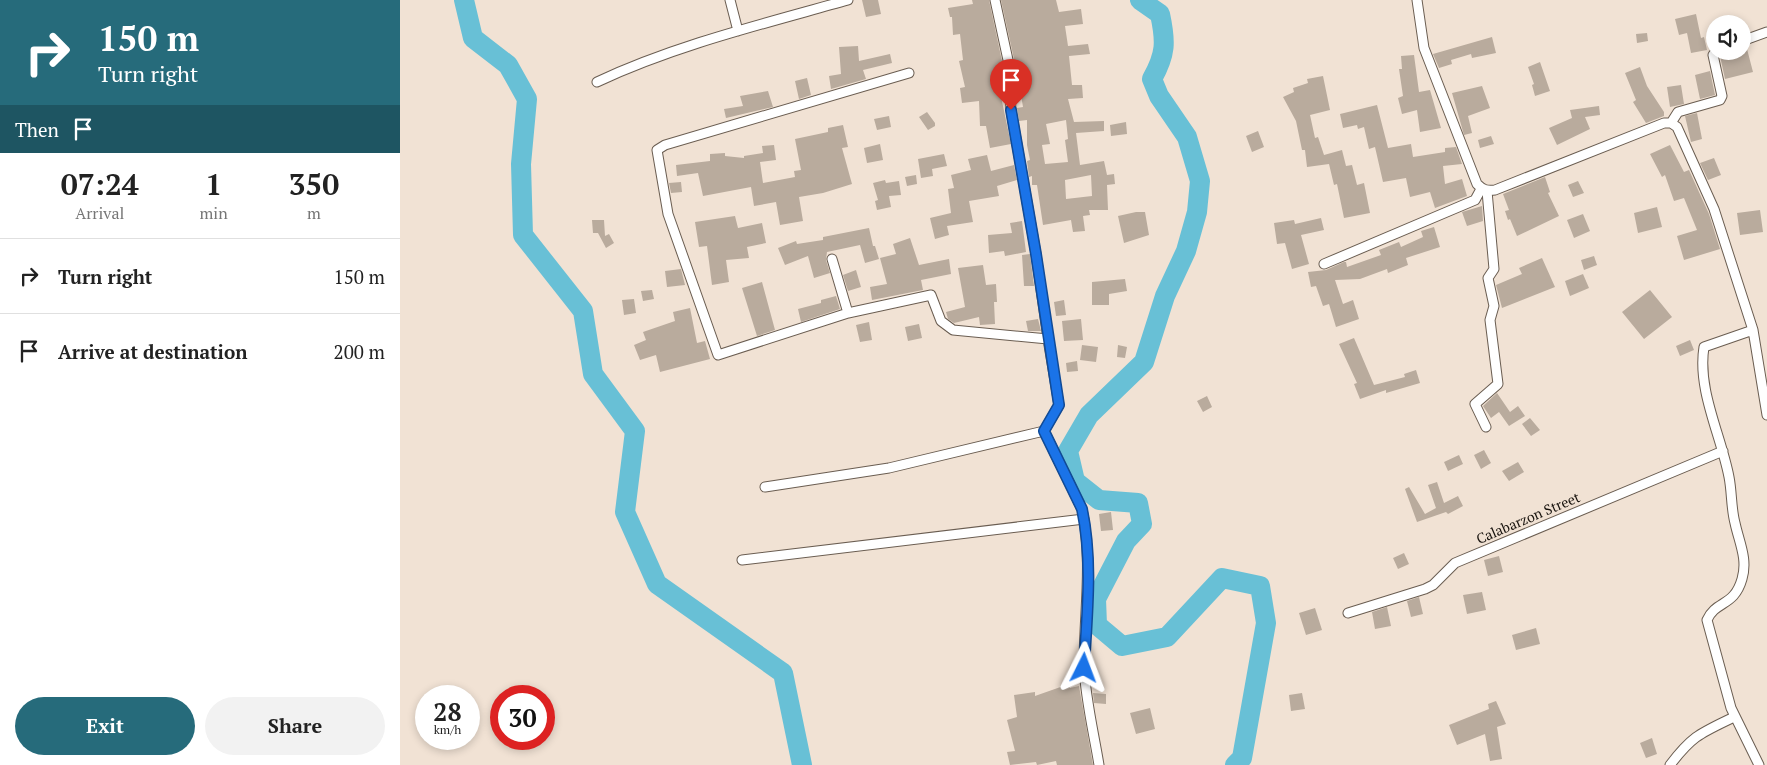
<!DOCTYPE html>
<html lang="en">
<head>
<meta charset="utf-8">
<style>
	body { margin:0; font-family:"PT Serif",serif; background:#f2f2f2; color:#222; height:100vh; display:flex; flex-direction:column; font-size:19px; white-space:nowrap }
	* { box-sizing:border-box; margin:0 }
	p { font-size:16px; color:#767676 }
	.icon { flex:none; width:28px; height:28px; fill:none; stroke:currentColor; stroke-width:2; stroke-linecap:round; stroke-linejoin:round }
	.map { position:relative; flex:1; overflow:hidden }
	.drawer { display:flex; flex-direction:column; background:#fff; width:400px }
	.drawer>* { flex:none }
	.hud { background:#266b7b; color:#fff; overflow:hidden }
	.controls { position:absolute; left:1306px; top:15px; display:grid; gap:10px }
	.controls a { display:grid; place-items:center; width:45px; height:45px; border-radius:50%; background:#fff; box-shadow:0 2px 8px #0003; font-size:25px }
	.speed { position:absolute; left:15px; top:685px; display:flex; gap:10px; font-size:25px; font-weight:700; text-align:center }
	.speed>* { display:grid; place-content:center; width:65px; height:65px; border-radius:50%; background:#fff; box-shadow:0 2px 8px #0003; line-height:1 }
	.speed small { font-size:12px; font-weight:400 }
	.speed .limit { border:8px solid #d22; background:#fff; color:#111 }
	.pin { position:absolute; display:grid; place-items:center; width:42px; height:42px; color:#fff; margin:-51px -21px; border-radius:50% 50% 50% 0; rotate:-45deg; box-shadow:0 0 5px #0007 }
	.pin .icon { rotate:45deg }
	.me { position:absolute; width:55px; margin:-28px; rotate:3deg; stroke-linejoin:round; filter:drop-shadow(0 0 4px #0008) }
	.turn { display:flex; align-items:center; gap:18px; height:105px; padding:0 15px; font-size:22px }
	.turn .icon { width:65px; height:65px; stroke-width:2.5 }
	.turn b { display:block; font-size:35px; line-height:42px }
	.then { display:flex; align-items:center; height:48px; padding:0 15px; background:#0003; gap:10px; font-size:19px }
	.eta { display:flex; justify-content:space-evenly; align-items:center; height:85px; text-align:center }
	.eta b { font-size:30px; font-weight:600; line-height:35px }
	.action { display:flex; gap:10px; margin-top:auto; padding:10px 15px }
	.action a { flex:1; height:58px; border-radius:30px; background:#266b7b; color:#fff; font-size:20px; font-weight:600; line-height:58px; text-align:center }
	.action a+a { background:#f2f2f2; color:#222 }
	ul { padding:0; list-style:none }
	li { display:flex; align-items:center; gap:15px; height:75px; padding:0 15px; border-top:1px solid #e0e0e0 }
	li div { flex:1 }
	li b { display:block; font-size:19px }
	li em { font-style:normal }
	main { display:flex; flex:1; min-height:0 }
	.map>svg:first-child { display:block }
</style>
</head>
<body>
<main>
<section class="drawer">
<div class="hud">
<div class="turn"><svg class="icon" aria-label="right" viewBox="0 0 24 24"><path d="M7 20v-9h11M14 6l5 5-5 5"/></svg><div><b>150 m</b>Turn right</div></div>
<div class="then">Then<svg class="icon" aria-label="arrive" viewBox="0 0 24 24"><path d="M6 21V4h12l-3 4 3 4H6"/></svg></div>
</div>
<div class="eta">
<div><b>07:24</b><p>Arrival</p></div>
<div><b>1</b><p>min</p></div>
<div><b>350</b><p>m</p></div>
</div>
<ul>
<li><svg class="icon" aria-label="right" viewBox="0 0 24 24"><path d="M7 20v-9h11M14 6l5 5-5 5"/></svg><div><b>Turn right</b></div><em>150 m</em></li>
<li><svg class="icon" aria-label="arrive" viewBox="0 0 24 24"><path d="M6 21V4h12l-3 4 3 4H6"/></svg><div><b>Arrive at destination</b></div><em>200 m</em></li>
</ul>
<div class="action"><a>Exit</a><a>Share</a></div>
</section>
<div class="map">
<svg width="1367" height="765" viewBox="0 0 1367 765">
	<rect width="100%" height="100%" fill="#f1e2d4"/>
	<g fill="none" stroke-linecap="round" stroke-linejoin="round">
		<path stroke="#68c0d6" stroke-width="20" d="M64,0L73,38L108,65L127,99L121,164L123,235L183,311L193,374L235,431L225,512L257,584L383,673L402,765
			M740,0L760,14C766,42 766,54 752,79L759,96L787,137L800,181L797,212L786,251L765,296L744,362L689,415L668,451L675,481L699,500L738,503L742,524L726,541L696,599L697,625L722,646L767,637L822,578L860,586L866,623L842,758L835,765"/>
	</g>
	<path fill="#b9ab9d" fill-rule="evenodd" d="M462,0H478L481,14L466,17Z
		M572,0H589L602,61L604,91L600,92L611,144L590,148L586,126H580L579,101L562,103L560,88L565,87L559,61L563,60L560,34L553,35L552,17H550L548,8L573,4Z
		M601,0H656L659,12L681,9L683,24L665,26L668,46L688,44L690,54L669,56L672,85H682L683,98L668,99L674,122L704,121V131L676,133L680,165L704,161L707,175L714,174L715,184L707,185L708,210H689L690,215L683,216L685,231L673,232L671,220L643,225L637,185H632V176L629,177L627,161L630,160L627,145V120L619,121L617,108L623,107L620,89H616L614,59ZM666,120L668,139L665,140L668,162L645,164L642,145L650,144L646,124ZM691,175L692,196L666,199L665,180Z
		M1296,14L1301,38L1304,37L1307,50L1291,53L1287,33L1279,35L1275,19Z
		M1247,33L1248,41L1237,43L1236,34Z
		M1092,37L1096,53L1072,58L1071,54L1051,60L1052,64L1039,68L1033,54Z
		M458,46L459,61L490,54L492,63L463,70L466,79L431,89L429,76L441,74L439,47Z
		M1347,49L1353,72L1325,79L1320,56Z
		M1014,55L1019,92L1030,90L1041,128L1020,132L1017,110L1002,114L998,98L1003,96L999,69H1002L1001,56Z
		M1140,62L1150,91L1135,96L1132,85L1134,84L1128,67Z
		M1240,67L1247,86L1264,112V116L1246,123L1233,102L1236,100L1225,73Z
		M1310,71L1315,95L1300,99L1295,75Z
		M923,76L930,110L910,115L915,138L918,137L924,155L942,150L946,166L952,165L957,185L964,183L970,213L944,218L937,184L934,185L929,164L907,167L905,150H902L896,121L883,97L894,92L893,88L908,83L907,79Z
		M407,78L411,95L399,99L395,81Z
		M1281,85L1284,104L1270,107L1267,87Z
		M1082,86L1090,108L1068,116L1072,133L1064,135L1052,93Z
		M368,91L373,107L326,118L324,109L343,106L340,96Z
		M977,105L988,148L1011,144L1013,157L1045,152V148L1056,147L1062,164L1043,166L1045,184L1062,179L1067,196L1035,208L1030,192L1010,197L1006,178L983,182L975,147L969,149L964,127L958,129L957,125L943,128L940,114Z
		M1199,106L1200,115L1185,117L1190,129L1157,145L1149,128L1172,118L1170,110Z
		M527,112L535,123V126L528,130L519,117Z
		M1297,113L1302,139L1291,142L1285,116Z
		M489,116L491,127L477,130L474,119Z
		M726,122L727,134L711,136L710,125Z
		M443,125L448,147L442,148L452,184L423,193L399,197L403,221L380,225L376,202L354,206L351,187L303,196L298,173L277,176L276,165L310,161V154L325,153V156L344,158V156L363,153L362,146L374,145L376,160L360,162L363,183L395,177L394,171L401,170L395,139L428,132V128Z
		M858,131L864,147L852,152L846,136Z
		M1091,136L1094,144L1080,148L1078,140Z
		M480,144L483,160L467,163L464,148Z
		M1270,145L1284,172L1289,170L1309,214L1320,249L1284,260L1277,236L1297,230L1284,198L1274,201L1265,175L1262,177L1250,154Z
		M544,154L547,166L532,169L533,176L521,178L518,159Z
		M587,155L591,171L614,165L617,180L597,186L599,196L569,201L573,222L547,226L549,235L535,239L530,218L551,213L548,189L554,188L551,175L571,170L568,159Z
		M1314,158L1321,175L1308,180L1300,163Z
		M516,175L517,184L507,186L505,177Z
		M1145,177L1150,192L1148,193L1159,216L1117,236L1110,219L1108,220L1105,211L1109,210L1103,194Z
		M485,180L486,183L499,181L501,195L489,196L491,207L477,210L475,201L478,200L473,183Z
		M1178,181L1184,193L1173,197L1168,185Z
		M281,182L282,192L271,193L269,183Z
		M1082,206L1083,221L1067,226L1062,212Z
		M1257,207L1262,227L1238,233L1234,213Z
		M1360,210L1363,232L1340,235L1337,213Z
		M736,212H745L749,235L724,243L718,216Z
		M1183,214L1190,231L1174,238L1167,220Z
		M335,216L338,228L362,223L366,243L347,247L349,258L326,260L329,282L312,285L307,246L299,247L295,222Z
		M921,218L924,230L901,235L909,264L892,269L885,243L877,244L874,223L894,220L895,224Z
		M192,220H204L205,236L209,234L214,243L206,248L198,233H193Z
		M622,221L626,252L605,256L604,251L589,253L588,235L612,233L610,223Z
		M1034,227L1040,247L1006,258L1008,265L988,273L987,269L960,279L935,280L943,304L953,300L959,319L936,327L929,304L923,306L916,286L911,287L908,272L926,270L944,262H946L947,267L981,255L979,250L999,242L1001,247L1023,237L1021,231Z
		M469,228L473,246H475L479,259L465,263L460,245L427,252L426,260L430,273L414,278L408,256L385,265L378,248L396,241L397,244L423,240V237Z
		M510,238L519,265L549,259L551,274L521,280L523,290L472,300L470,287L487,284L480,258L496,254L493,244Z
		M630,254L634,286H624L622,255Z
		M1194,256L1197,265L1184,270L1181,260Z
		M1142,258L1155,287L1102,308L1096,285L1122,274L1119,268Z
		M583,265L586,285L596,284L597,302H594L595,324L580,325L579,317L554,323L548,319L546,312L565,307L558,268Z
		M281,269L285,285L267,287L265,271Z
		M456,270L461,287L448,291L443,275Z
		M1183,274L1189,288L1170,296L1165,281Z
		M725,279L727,291L709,294V305H692V282Z
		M362,282L375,330L357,336L342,288Z
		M252,290L254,299L243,301L241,291Z
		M1250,290L1272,317L1244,339L1222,312Z
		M436,296L440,309L401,322L398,309L421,303V300Z
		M234,299L236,313L224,315L222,300Z
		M664,300L666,315L656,316L654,302Z
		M290,308L297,343L305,341L310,359L260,372L256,355L240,360L234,345L246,340L243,332L275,321L273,312Z
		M638,319L641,331H628L626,321Z
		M681,319L683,340L664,341L662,321Z
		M469,322L472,340L460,342L456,325Z
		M519,324L522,338L508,341L505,327Z
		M954,338L974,385L1005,377L1004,374L1016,370L1020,383L986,393V390L960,399L954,384L957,383L939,344Z
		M1290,340L1294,350L1280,356L1276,346Z
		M682,345L698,347L696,362L680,360Z
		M718,345L727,347L725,358L717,357Z
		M677,361L678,371L667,372L666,363Z
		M1097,393L1110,412L1118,406L1125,416L1109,426L1099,412L1091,418L1083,406Z
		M807,396L812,407L803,412L797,401Z
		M1130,418L1140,430L1131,436L1122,424Z
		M1084,450L1091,463L1081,469L1074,455Z
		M1059,455L1063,464L1048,471L1044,462Z
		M1118,462L1124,472L1109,481L1102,471Z
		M1037,482L1044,503L1058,496L1063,506L1048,514L1046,512L1017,522L1005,489L1009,487L1025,514L1036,508L1028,485Z
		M711,512L713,530L701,531L699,514Z
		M1004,553L1009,564L998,569L993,558Z
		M1099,556L1103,572L1088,576L1084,560Z
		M1082,592L1086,610L1067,614L1063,595Z
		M1019,597L1023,614L1011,617L1007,601Z
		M987,607L991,626L975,629L972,612Z
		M915,608L922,630L906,635L899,613Z
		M1136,628L1140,644L1116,650L1112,635Z
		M669,684L670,688L679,686L693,765H657L656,761L637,765L636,762L610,765L607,752L615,751L607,720L617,717L614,695L635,692V696Z
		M693,693L706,694V704L694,703Z
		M902,693L905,709L891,711L889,695Z
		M1096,701L1106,724L1097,727L1102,759L1090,761L1085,734L1057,745L1049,725L1089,709L1088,704Z
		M750,708L755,729L736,734L730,713Z
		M1252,738L1257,754L1246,758L1240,743Z"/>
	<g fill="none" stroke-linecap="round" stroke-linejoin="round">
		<defs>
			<path id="minor" d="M330,0L338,31
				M1017,0L1024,48L1077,184C1083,190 1087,191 1095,190L1264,123H1271L1277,127L1314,209L1353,330L1304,347C1297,390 1321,435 1329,477C1332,492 1331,508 1335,523C1339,542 1348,559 1342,579C1334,607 1316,600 1307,620L1331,708L1359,765
				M1342,41L1367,32
				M197,82C276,45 363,24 448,0
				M1271,123L1278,112L1320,100L1322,96L1313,55L1316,51
				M432,259L448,313L531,295L541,321L553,330L648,339L636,254L611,110L608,60L595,0
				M924,264L1075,200L1081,189
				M448,313L318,355L268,214L257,150L265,145L509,73
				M1353,330L1367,415
				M648,339L659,405L644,431L682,509C693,562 684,613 684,666C685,697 694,734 699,765
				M1086,427L1075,404L1098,384L1090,320L1094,306L1088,278L1094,269L1087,191
				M365,487L489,468L644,431
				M342,560L684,519
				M948,613L1025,589L1033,585L1055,563L1323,451
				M1270,765C1293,735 1301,733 1334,717"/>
		</defs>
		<use href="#minor" stroke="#6a5d51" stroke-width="11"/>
		<use href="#minor" stroke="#fff" stroke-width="9"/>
	</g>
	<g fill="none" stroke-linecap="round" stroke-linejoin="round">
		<defs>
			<path id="route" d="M611,110L636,254L659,405L644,431L682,509C693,561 687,615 684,668"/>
		</defs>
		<use href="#route" stroke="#114b97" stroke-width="12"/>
		<use href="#route" stroke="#1a73e8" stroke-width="9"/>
	</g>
	<g text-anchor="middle" stroke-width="4" stroke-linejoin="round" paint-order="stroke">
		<g font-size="14" fill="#16110c" stroke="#f1e2d4">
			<text transform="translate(1128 518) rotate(-23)" y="5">Calabarzon Street</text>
		</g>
	</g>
</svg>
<div class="controls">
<a><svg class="icon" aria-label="sound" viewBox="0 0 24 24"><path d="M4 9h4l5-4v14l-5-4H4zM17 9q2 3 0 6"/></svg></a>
</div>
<div class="speed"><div>28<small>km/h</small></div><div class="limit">30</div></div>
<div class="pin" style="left:611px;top:110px;background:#d93025"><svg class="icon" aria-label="arrive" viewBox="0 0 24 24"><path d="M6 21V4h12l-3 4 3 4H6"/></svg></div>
<svg class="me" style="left:684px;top:668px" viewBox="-20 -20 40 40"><path d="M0-17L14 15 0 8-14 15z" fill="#1a73e8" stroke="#fff" stroke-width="4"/></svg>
</div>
</main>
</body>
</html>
